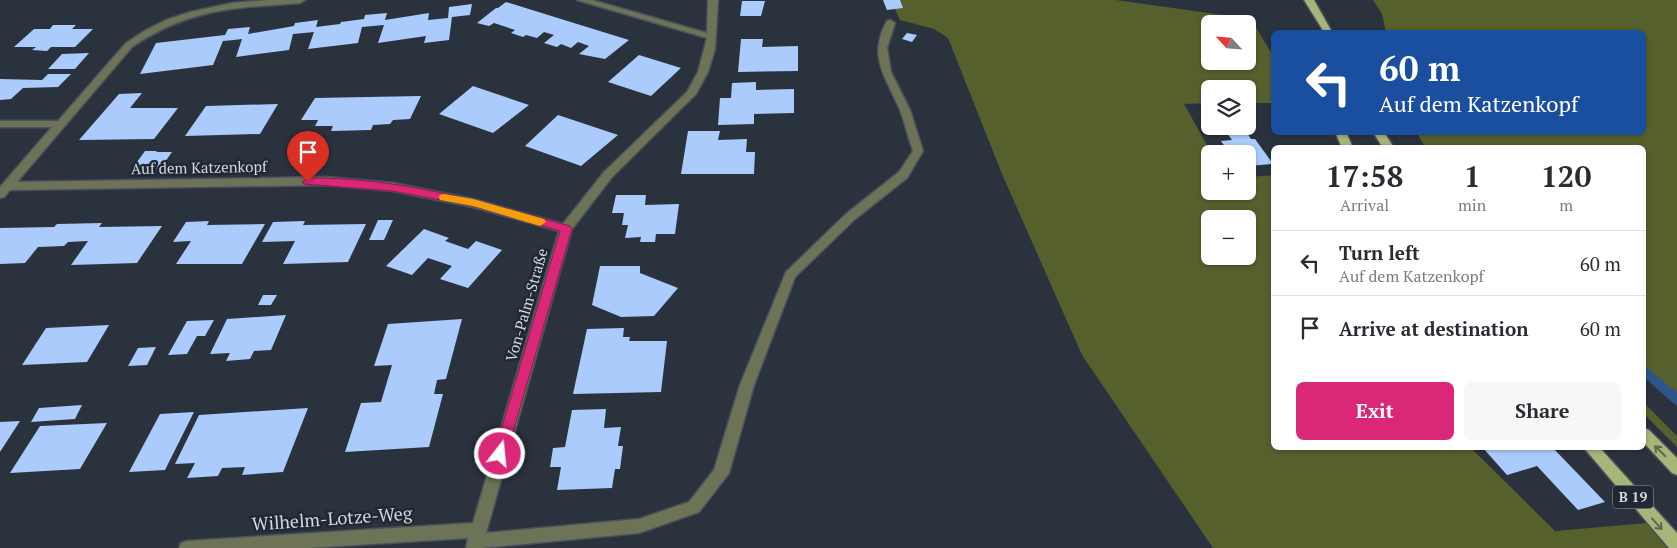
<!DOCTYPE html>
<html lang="en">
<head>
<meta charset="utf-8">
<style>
	body { margin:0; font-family:"PT Serif",serif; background:#f7f7f7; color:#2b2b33; height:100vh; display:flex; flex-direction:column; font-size:19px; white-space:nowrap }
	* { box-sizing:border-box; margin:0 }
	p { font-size:16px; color:#7c7c81 }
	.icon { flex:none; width:28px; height:28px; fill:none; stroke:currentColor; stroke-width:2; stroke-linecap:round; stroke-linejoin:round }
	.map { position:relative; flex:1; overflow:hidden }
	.details { position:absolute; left:1271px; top:145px; width:375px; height:305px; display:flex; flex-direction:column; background:#fff; border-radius:8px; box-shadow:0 1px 4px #0004 }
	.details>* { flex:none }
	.guide { position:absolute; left:1271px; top:30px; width:375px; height:105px; border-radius:8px; box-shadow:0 1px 4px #0004; background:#1a4fa0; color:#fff; overflow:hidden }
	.needle { width:32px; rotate:296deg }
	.controls { position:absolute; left:1201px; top:15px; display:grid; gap:10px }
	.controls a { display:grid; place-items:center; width:55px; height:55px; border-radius:8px; background:#fff; box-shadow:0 1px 4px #0004; font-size:25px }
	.pin { position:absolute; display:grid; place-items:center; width:42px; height:42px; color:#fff; margin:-51px -21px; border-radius:50% 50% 50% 0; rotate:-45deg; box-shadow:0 0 5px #0007 }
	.pin .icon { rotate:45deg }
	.me { position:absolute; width:55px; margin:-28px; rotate:16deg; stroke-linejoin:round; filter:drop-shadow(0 0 4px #0008) }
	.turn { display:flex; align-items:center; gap:18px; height:105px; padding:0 25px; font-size:22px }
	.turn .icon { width:65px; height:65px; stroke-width:2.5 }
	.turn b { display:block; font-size:35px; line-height:42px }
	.eta { display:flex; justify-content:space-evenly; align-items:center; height:85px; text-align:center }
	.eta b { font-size:30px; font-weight:700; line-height:35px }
	.cta { display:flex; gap:10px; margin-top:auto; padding:10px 25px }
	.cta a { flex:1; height:58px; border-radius:8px; background:#db2777; color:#fff; font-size:20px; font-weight:700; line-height:58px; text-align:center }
	.cta a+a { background:#f7f7f7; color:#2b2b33 }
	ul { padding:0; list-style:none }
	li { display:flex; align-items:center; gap:15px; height:65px; padding:0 25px; border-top:1px solid #e1e1e2 }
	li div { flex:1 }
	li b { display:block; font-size:19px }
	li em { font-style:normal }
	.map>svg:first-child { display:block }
</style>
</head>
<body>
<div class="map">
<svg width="1677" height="548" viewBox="0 0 1677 548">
	<rect width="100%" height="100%" fill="#2a323e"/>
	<path fill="#56602d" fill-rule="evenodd" d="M891,0H1116L1251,19L1274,58V103H1248V89H1210V103L1184,104L1212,154H1210V191H1248V177L1274,175V448H1471L1555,531L1647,523L1668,548H1213L1082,355L1002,174L948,38L934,29L900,20ZM1210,24H1248V61H1210ZM1210,219H1248V256H1210Z
		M1373,0H1677V406L1644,375V148L1425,147L1417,133L1644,132V32H1386L1382,14Z
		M1644,403L1677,436V447L1644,414Z"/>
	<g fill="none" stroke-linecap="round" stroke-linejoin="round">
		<path fill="#30548a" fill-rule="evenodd" d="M1644,367L1648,368L1677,393V405L1673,403L1644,377Z"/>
	</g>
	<path fill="#aacbfc" d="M883,0H900L903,8L887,10Z
		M742,1H765L761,16H740Z
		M506,2L561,19L629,40L605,59L579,54L589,46L578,42L571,48L561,44L557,47L544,43L554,35L544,32L537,38L526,35L523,37L511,33L515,30L494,23L489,26L477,23L496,8H498Z
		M472,4L470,15L452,17L449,40L424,43L426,36L378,43L384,25L362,27L358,43L308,49L314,32L304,33L293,34L289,50L236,57L242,39L234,40L223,41L213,65L140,74L156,43L225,35L228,29L250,27L248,34L294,26L295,23L318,20L316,27L340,24L341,22L364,19L365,15L387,13L385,20L429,13L428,20L448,18L449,7Z
		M53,25H76L72,29H93L75,47H51L47,51L32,50L36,47H14L34,29H50Z
		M907,33L917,35L912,42L902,39Z
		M741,39H763L762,47L798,46V71L738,72Z
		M89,53L75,69H48L62,54Z
		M639,55L681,68L651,96L608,82Z
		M48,74H71L58,87L23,88L11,99L0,100V79L42,80Z
		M756,82V90L794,89V113L754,114V124L718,125L720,98H731L732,83Z
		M473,86L529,105L493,133L439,114Z
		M142,93L130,108H178L154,139L79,140L119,94Z
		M421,96L410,119L393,120L390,124L373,125L371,130L331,131L333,126H315L318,120H301L315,98Z
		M278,104L260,134L185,136L206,106Z
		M558,115L618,135L581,166L525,146Z
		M1222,126H1242L1251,139H1255L1273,164L1248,166V154H1230L1221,141L1232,140Z
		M688,131H720L718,140L747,139L746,152H755L754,174H681Z
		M145,151H157L156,152H172L160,169H132Z
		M616,195H646L645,205L679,204L675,234H656L655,242H640L641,237L625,238L628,225H622L624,213H612Z
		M378,220H393L384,240H369Z
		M209,221L207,225L265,224L242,264H176L191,241L173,242L186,222Z
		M305,221L303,225L366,224L348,262L283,264L295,241L262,242L273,222Z
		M102,223L99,227L162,226L137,263L71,265L88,241L68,242L64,246L38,247L25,263L0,264V228L54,227L57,224Z
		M424,229L449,238L445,241L468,249L476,241L502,250L468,288L440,279L452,266L428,258L412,275L386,266Z
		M600,266H640V273L678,288L654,316L621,317L592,305Z
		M263,295H277L271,305H258Z
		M286,315L271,350L254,351L250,359L226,361L230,353L210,354L227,319Z
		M462,319L446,379L437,380L434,394H443L429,447L345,452L361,403L381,402L392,365L374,366L388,324Z
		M214,320L205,336H197L187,354L168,355L187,321Z
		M109,325L87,362L22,365L46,328Z
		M624,328L623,337H630L629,341H667L661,392L573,394L587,329Z
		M156,347L147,365L128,366L138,348Z
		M82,405L75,419L31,422L39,408Z
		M308,408L283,472L242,475L245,467L222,468L218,476L187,478L195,463L175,464L199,415Z
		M606,409L604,428L621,427L618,446H623L620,469H615L612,488L557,490L561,467H550L553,448L565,447L572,410Z
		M194,412L165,470L129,472L160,414Z
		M20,421L0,452V422Z
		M107,423L80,469L10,473L40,426Z
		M1483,448H1553L1605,502L1578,510L1537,466L1507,475Z"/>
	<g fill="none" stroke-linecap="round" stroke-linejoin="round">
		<defs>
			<path id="minor" d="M268,0H305L300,3C234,8 190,8 132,47L17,182L327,177L393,183L473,199L563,224L604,172L687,92L698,72L707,38L577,0H592L707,33L708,0H718L715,49L708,72L696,94L612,177L572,229L486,533L639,519L689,502L714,470L740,385L786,272L846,214L899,172L913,151C908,137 905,123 900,110C886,77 867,57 887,21L890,20L895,23L887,48L891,72L910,110L923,151L907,178L854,220L795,277L754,385L729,473L699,512L639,533L482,548H466L468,538L307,548H179L181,543L187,541L473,523L559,231L473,207L393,191L327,185L10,190L4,197L0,198V187L52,127H0V121H58L126,43L146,30L166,20L190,12L232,3Z"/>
			<path id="major" d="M1304,0H1314L1332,32H1324Z
				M1335,132H1346L1353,148H1342Z
				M1373,132H1384L1394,148H1383Z
				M1644,428L1649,430L1677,458V475L1672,473L1644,443Z
				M1584,448H1600L1677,533V548H1669Z"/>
		</defs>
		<use href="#minor" stroke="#49505b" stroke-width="3"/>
		<use href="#major" stroke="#49505b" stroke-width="3"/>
		<use href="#minor" fill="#6d7357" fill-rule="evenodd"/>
		<use href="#major" fill="#a7b578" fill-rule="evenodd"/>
	</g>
	<defs><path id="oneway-shaft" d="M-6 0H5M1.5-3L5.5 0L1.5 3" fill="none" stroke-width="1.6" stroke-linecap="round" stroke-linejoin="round" transform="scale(1.25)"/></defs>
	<g stroke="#5d6753">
		<use href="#oneway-shaft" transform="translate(1660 451) rotate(-135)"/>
		<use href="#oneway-shaft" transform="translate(1657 524) rotate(48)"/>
	</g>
	<path fill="#db2777" stroke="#8e194d" d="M308,178C397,177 485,202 570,226L572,229L505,459L500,460L496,459L494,454L560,231L473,206L392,191L304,184L302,182Z"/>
	<path fill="#f59e0b" d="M444,194L473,199L544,219L546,222L540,226L473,206L440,200L439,197L440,195Z"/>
	<g text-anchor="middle" stroke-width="5" stroke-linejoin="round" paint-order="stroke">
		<rect fill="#202834" stroke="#9ea4ad" stroke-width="1" x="1613" y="485.5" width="40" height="23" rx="4"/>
		<g font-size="14" font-weight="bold" fill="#d4d9e1">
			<text x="1633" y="502">B 19</text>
		</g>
		<g font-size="15" fill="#d4d9e1" stroke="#202834">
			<text transform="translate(199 168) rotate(-1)" y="5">Auf dem Katzenkopf</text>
			<text transform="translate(527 305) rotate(-74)" y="5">Von-Palm-Straße</text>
		</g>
		<g font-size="18" fill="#d4d9e1" stroke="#202834">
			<text transform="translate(332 519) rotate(-4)" y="6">Wilhelm-Lotze-Weg</text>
		</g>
	</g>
</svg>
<div class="controls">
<a><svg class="needle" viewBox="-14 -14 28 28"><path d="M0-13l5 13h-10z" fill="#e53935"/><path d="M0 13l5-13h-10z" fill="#7c7c81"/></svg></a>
<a><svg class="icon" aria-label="layers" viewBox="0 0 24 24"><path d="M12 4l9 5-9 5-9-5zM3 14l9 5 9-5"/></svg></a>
<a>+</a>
<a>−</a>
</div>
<div class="pin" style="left:308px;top:182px;background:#d93025"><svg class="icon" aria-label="arrive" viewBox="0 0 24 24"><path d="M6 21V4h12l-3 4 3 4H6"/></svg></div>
<svg class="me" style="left:500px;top:454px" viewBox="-20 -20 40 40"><circle r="17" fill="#db2777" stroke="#fff" stroke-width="3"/><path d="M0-11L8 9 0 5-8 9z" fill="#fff"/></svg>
<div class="guide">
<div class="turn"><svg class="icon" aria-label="left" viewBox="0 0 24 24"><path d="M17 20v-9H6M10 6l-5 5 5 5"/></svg><div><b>60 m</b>Auf dem Katzenkopf</div></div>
</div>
<section class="details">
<div class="eta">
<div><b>17:58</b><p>Arrival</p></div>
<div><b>1</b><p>min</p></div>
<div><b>120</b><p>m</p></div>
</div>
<ul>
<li><svg class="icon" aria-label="left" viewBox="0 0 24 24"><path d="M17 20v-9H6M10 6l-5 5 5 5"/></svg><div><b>Turn left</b><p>Auf dem Katzenkopf</p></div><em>60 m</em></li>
<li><svg class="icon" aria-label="arrive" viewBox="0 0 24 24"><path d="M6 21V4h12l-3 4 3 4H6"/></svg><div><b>Arrive at destination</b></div><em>60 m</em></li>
</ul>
<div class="cta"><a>Exit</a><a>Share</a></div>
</section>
</div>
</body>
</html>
